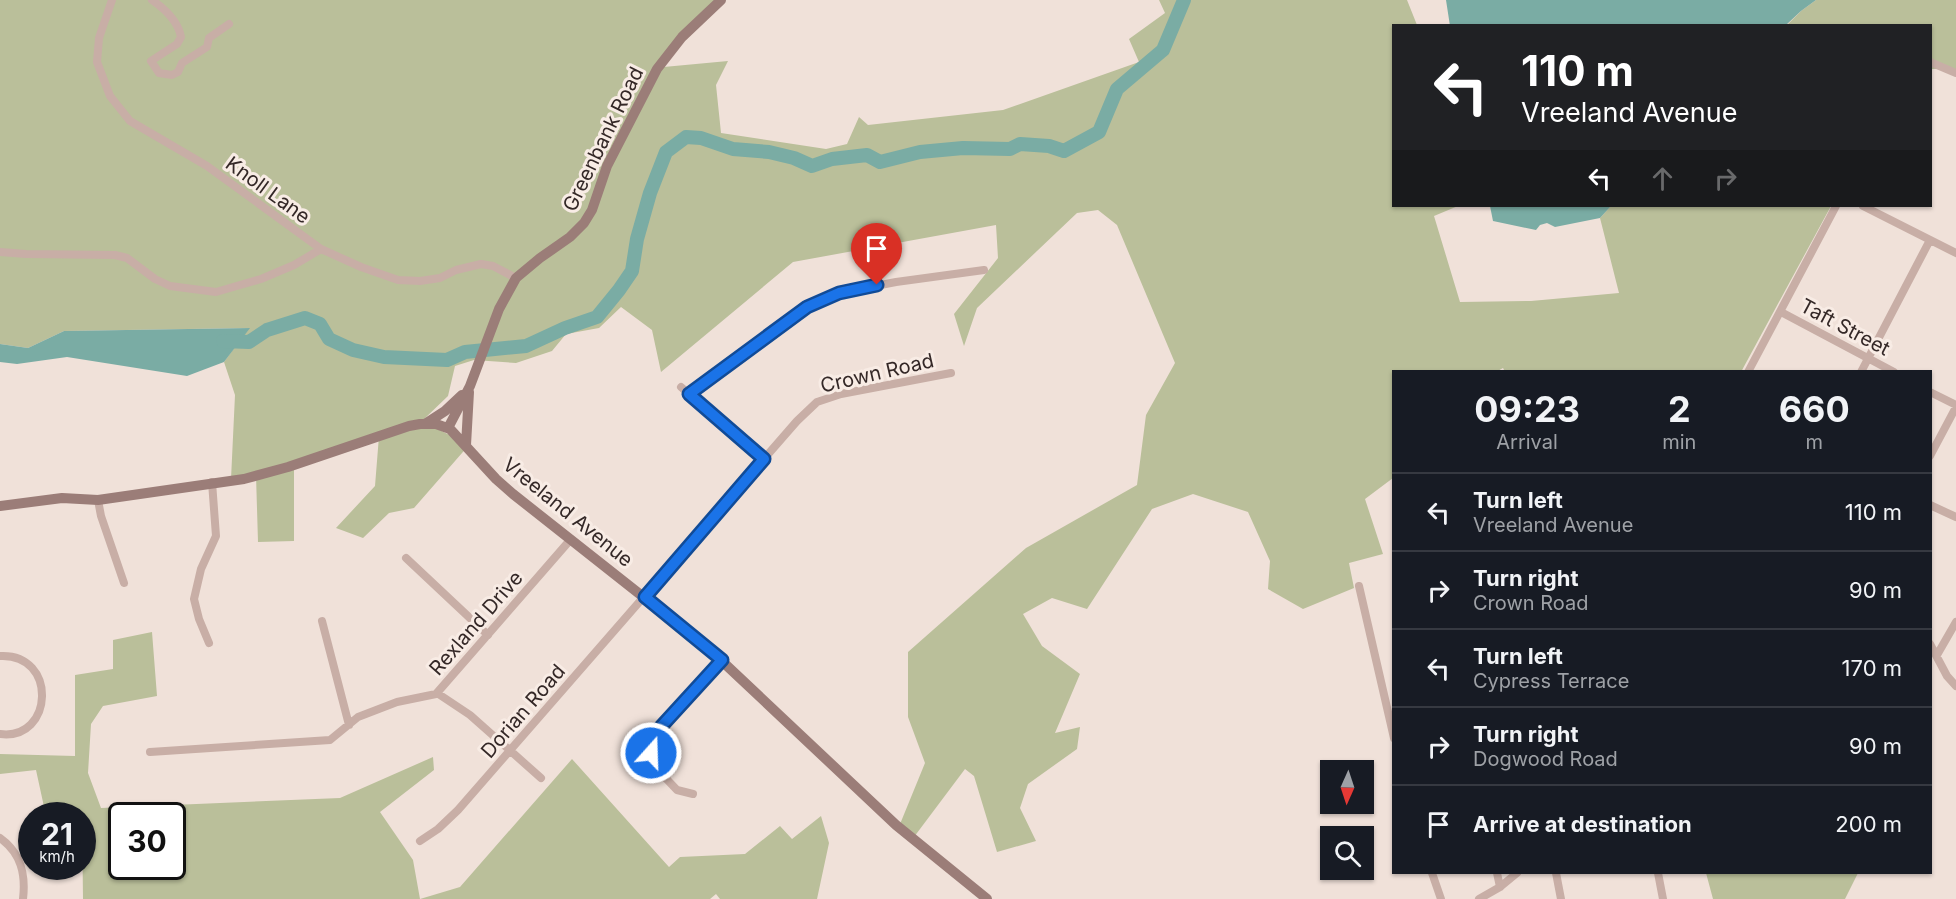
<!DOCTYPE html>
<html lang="en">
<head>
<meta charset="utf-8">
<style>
	body { margin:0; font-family:Inter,sans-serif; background:#242831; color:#f1f3f6; height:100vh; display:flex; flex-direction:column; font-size:22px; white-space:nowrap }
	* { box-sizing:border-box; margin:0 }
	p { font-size:20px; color:#9ea1a6 }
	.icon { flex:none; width:33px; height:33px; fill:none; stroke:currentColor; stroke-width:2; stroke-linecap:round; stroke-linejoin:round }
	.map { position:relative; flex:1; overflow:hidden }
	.sheet { position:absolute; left:1392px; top:370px; width:540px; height:504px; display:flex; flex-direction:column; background:#171b24; border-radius:0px; box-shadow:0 2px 4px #0004 }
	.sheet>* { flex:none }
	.banner { position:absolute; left:1392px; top:24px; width:540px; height:183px; border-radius:0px; box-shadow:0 2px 4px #0004; background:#202124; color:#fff; overflow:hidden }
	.needle { width:39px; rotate:183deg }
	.fabs { position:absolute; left:1320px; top:760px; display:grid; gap:12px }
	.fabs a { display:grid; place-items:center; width:54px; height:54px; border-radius:0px; background:#171b24; box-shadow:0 2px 4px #0004; font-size:30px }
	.speed { position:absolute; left:18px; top:802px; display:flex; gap:12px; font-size:30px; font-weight:700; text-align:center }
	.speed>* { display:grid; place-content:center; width:78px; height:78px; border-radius:50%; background:#171b24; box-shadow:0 2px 4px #0004; line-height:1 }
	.speed small { font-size:15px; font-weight:400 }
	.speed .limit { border:3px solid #111; border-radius:9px; background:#fff; color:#111 }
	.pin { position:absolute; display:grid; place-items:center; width:51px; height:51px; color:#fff; margin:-62px -26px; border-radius:50% 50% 50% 0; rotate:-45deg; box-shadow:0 0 6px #0007 }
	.pin .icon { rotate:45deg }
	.me { position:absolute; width:66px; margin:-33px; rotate:20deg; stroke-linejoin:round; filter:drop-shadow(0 0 4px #0008) }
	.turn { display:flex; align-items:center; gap:21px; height:126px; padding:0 30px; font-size:27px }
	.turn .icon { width:78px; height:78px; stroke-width:2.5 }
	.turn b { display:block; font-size:42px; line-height:51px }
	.lanes { display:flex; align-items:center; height:57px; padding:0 30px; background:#0003; justify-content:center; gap:30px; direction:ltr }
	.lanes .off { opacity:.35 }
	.eta { display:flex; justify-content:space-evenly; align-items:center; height:102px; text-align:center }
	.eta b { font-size:36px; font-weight:700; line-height:42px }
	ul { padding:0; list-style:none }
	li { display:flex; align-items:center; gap:18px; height:78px; padding:0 30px; border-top:2px solid #363941 }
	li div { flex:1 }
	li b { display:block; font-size:22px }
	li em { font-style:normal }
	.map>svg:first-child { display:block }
</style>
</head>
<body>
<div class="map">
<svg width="1956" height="899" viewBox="0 0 1956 899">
	<rect width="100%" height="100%" fill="#f0e1d9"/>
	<path fill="#babf9a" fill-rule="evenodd" d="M0,0H724L653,68L728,61L716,85L721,133L826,149L847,144L859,117L868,125L1003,110L1139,62L1129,39L1165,13L1159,0H1407L1417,25L1394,26V206H1458L1434,216L1460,302L1531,301L1619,293L1600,218L1611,206H1831L1741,372H1505L1503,368L1496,372H1394L1393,478L1365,499L1383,554L1349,563L1354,588L1303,609L1268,589L1270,561L1248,512L1193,494L1152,509L1087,609L1052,598L1023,614L1042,646L1080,674L1055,733L1080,727L1077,749L1028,784L1020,808L1036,841L997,852L974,776L965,769L911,841L898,829L925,763L908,717V652L1026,548L1137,485L1146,415L1175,363L1117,225L1098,210L1077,213L977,308L964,346L954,314L998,258L996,225L793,262L661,372L652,330L621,307L599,328L566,334L552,351L516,363L474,360L455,366L448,396L422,421L469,445L414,508L389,513L363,538L336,528L375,486L379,436L294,464V541L258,542L256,475L231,479L235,395L224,362L249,328L64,331L28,348L0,344Z
		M1816,0H1956V69H1931L1930,26H1786L1801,11Z
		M152,632L157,696L103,706L91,724L88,773L101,808L340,798L433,757L434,770L380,812L413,860L420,899L460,887L572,759L669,867L680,857L745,854L780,826L792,839L821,816L829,843L817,899H720L716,894L710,899H83L82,816H46L36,770L0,774V754L75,756V675L113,669V640ZM122,816H172V867H122Z
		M1706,873H1858L1845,899H1713Z"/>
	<path fill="#7aaca4" d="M1446,0H1816L1801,11L1786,25L1450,26Z
		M1490,206H1611L1600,218L1555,227L1547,223L1540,225L1536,230L1493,221Z
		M250,328L224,362L187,376L67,357L17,364L0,362V344L28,348L64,331Z"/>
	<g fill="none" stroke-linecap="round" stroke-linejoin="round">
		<path stroke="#7aaca4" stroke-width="14" d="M223,341L249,342L267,330L305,318L320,324L329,339L353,350L384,357L447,360L465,352L526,346L565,328L597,317L619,290L632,271L637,239L650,193L666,152L686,137L701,138L733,149L769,152L794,158L812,166L832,159L867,155L880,162L920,152L963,148L1010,149L1020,144L1049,146L1064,151L1099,132L1117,89L1163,50L1184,0"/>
		<path stroke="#c8aea6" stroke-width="8" d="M112,0L99,38L97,62L110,96L130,121L207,166L321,249L361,267L398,280L420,281L440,278L456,270L481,264L493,266L516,278
			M152,0C165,9 178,21 181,37L177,44L151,61L159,73L172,75L178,72L182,63L207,47L209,38L229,24
			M1930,62L1956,73
			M1863,206L1956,253
			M0,252L26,254L115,255L127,258L155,279L170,286L216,292L261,279L294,265L321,249
			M1781,312L1894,372
			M1748,372L1836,206
			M1861,372L1930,240
			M681,387L764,459
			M1930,392L1956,405
			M689,394L807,307L839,293L896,282L984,270
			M1930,456L1956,407
			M98,500L101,516L124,583
			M1930,505L1956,517
			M406,558L488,635
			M1359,586L1394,738
			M322,621L349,725
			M209,643L199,619L194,599L201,569L216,536L212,482
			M1930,644L1947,676L1956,686
			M1937,655L1956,622
			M0,656C58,653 54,741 0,734
			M437,693L470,715L541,778
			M150,752L330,740L358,717L397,702L436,694L571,539
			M693,794L677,790L656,768L652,759L651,749L658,730L722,660
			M0,838C21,853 26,874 23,899
			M420,841L438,829L458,810L797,421L817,402L841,394L951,373
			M1432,873L1441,899
			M1497,873L1500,887
			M1556,873L1561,899
			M1658,873L1663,899
			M1479,899L1500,887L1517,873"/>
		<path stroke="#9b7d78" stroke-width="10" d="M425,424L445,411L462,395
			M448,428L470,386L499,309L516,278L540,258L570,237L584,223L592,210L607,166L657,69L682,37L721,0
			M466,445L469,392
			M0,506L62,498L98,500L244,479L288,467L409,426L420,424H436L450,429L496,479L513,494L708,648L896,825L987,899"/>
	</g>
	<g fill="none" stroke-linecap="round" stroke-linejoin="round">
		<defs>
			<path id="route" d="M651,753L654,739L658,730L722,660L645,597L764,459L689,394L807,307L839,293L877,285"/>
		</defs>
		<use href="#route" stroke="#114b97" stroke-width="15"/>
		<use href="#route" stroke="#1a73e8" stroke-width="10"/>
	</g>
	<g text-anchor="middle" stroke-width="6" stroke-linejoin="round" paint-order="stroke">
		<g font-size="20" fill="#342827" stroke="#f8ece5">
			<text transform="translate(603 139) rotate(-64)" y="7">Greenbank Road</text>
			<text transform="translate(268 190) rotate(36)" y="7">Knoll Lane</text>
			<text transform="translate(1845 327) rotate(28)" y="7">Taft Street</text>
			<text transform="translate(877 373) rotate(-13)" y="7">Crown Road</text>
			<text transform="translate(568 512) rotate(39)" y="7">Vreeland Avenue</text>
			<text transform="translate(476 623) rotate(-49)" y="7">Rexland Drive</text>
			<text transform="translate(523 711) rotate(-49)" y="7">Dorian Road</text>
		</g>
	</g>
</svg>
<div class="fabs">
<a><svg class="needle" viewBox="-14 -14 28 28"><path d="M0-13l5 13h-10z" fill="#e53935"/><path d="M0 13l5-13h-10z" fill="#9ea1a6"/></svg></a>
<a><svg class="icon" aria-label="search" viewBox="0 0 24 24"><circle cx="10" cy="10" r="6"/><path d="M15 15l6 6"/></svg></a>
</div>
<div class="speed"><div>21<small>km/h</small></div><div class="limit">30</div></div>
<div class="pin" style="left:877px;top:285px;background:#d93025"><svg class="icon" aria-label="arrive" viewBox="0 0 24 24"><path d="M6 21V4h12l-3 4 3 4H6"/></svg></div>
<svg class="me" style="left:651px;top:753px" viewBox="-20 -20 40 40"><circle r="17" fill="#1a73e8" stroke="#fff" stroke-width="3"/><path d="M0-11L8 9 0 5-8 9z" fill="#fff"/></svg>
<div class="banner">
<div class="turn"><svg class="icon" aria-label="left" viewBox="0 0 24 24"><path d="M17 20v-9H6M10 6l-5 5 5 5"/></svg><div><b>110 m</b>Vreeland Avenue</div></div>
<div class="lanes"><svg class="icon" aria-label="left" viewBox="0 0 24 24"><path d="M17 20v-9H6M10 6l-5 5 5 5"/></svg><svg class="icon off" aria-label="ahead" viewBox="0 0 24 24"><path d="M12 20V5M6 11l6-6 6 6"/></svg><svg class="icon off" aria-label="right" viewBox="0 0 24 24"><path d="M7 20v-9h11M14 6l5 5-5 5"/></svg></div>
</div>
<section class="sheet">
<div class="eta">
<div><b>09:23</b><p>Arrival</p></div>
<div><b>2</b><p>min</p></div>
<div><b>660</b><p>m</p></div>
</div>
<ul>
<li><svg class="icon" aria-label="left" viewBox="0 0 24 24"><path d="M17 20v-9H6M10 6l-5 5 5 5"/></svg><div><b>Turn left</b><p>Vreeland Avenue</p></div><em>110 m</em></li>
<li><svg class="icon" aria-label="right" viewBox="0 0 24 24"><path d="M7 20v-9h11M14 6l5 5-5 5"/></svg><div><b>Turn right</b><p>Crown Road</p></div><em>90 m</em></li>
<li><svg class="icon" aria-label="left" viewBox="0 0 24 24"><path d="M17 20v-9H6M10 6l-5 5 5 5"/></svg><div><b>Turn left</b><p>Cypress Terrace</p></div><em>170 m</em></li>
<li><svg class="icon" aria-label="right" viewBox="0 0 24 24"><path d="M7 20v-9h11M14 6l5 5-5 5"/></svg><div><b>Turn right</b><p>Dogwood Road</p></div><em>90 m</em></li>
<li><svg class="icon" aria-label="arrive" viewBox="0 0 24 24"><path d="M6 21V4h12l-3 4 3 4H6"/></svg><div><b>Arrive at destination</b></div><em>200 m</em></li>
</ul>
</section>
</div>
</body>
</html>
